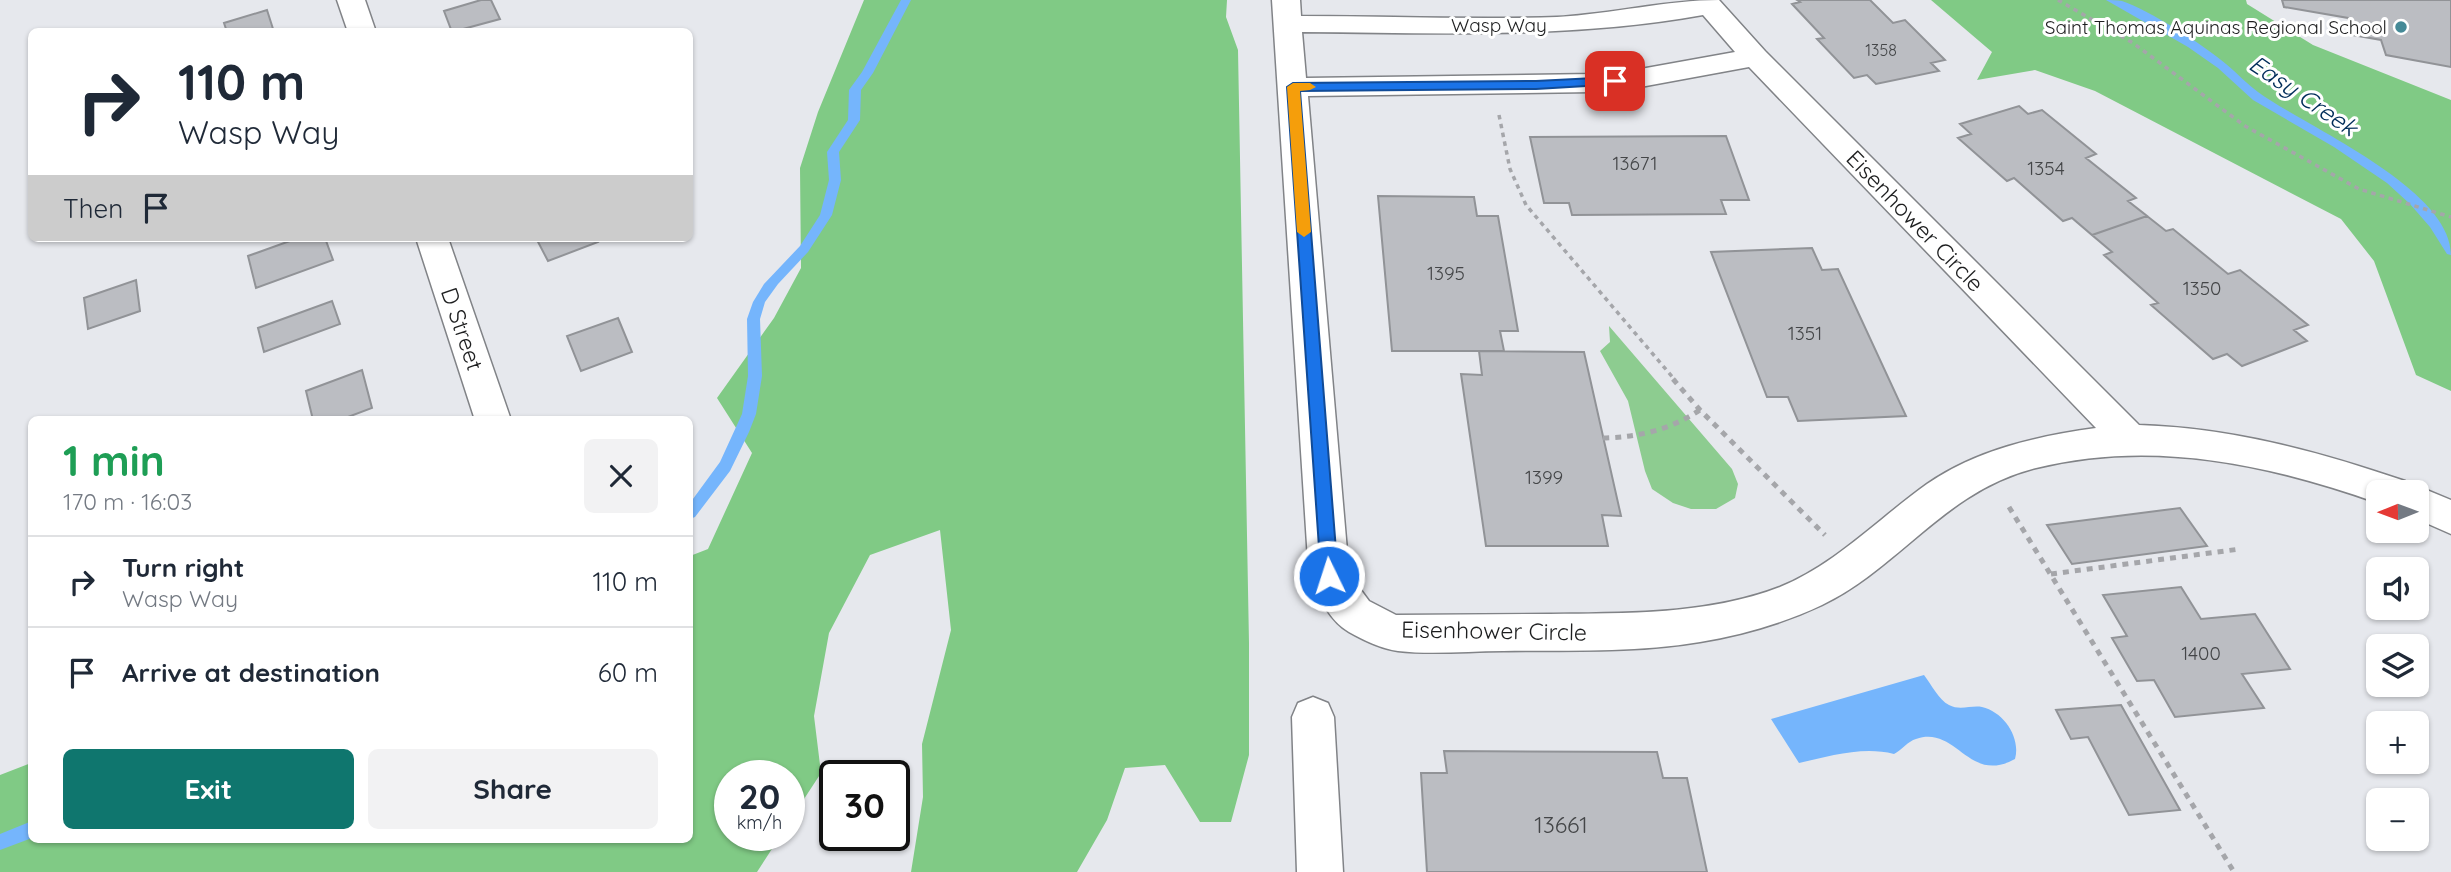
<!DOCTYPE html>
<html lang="en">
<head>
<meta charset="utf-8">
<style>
	body { margin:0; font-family:Quicksand,sans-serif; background:#f2f2f3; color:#1f2937; height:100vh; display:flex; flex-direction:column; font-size:26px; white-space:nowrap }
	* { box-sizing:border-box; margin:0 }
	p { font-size:23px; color:#747a83 }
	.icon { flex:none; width:38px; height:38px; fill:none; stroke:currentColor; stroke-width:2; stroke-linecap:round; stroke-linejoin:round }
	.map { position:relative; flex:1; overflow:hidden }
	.side { position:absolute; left:28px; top:416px; width:665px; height:427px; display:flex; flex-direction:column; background:#fff; border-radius:10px; box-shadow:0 2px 5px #0004 }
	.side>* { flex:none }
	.top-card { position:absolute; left:28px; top:28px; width:665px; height:214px; border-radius:10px; box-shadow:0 2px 5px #0004; background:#fff; color:#1f2937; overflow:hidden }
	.needle { width:46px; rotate:269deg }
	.controls { position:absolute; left:2366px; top:480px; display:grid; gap:14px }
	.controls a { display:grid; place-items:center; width:63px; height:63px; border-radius:10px; background:#fff; box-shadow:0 2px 5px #0004; font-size:35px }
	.speed { position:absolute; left:714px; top:760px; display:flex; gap:14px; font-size:35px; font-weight:700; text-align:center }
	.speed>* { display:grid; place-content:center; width:91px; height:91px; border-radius:50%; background:#fff; box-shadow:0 2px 5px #0004; line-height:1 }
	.speed small { font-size:18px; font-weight:400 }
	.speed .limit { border:4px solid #111; border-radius:10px; background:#fff; color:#111 }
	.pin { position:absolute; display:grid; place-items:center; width:60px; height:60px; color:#fff; margin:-30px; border-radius:14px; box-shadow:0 4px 10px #0006 }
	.me { position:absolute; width:77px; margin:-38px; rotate:356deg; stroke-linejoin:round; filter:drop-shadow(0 0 5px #0008) }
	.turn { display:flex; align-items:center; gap:24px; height:147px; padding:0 35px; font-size:32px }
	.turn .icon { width:91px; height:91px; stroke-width:2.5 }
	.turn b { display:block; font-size:49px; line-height:60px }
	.then { display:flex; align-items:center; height:66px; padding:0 35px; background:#0003; gap:14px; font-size:26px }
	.round { display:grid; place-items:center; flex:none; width:74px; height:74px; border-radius:10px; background:#f2f2f3 }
	.overview { display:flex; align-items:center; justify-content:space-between; height:119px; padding:0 35px }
	h1 { font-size:42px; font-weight:700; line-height:52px; color:#1e9e55 }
	.primary-button { display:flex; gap:14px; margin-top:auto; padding:14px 35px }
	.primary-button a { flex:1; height:80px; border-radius:10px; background:#0f766e; color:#fff; font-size:28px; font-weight:700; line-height:80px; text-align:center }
	.primary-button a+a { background:#f2f2f3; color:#1f2937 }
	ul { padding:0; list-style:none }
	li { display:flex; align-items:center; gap:21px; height:91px; padding:0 35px; border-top:2px solid #e0e1e3 }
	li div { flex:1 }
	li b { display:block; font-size:26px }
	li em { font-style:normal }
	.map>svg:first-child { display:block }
</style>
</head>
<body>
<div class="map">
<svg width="2451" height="872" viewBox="0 0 2451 872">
	<rect width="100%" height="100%" fill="#e6e8ed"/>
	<path fill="#8dcc90" d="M1609,326L1732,469L1738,484L1735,498L1716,509H1691L1673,503L1652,489L1645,471L1628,401L1600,351L1610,342Z"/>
	<path fill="#80ca85" d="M864,0H1227L1226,17L1238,50L1249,643V755L1231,822H1200L1165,765L1125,768L1107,820L1077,872H911L923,797L922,744L951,630L940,530L870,555L829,633L814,716L821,773L789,822V775H730V835H781L757,872H0V775L31,763L32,840H690V556L708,549L752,453L717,398L774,318L801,268L800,168L818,112Z
		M1931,0H2246L2247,4L2313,45L2451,100V391L2416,375L2374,261L2341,219L2095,91L2035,70L1977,80L1992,52Z"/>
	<path fill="#75b5fc" d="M1924,675C1931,684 1939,700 1949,705C1960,711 1971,705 1982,707C2004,712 2021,738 2015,759C1968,785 1957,725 1916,739C1908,741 1902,750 1894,754C1863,746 1830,756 1799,763L1771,719Z"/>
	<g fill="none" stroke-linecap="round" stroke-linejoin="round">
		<path fill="#75b5fc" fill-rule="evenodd" d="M901,0H911L873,73L861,90L860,120L839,152L841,180L832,215L808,252L778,284L765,302L760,319L762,376L756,414L749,432L730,471L695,517L690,519V503L720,462L742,414L748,376L747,319L753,302L764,284L800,246L820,215L829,180L827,152L848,120L849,90L862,72Z
			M2106,0C2111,0 2117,0 2122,1C2149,10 2204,45 2226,64C2237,73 2247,84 2258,92C2306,127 2451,188 2451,255L2447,254L2430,227L2410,204L2387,183L2334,147L2253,100L2218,68L2188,47Z
			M32,821V838L0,850V834Z"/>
	</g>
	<path fill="#bbbdc2" stroke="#919397" stroke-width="2" d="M481,0H491L500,19L452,32L444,11Z
		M1797,0H1870L1893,23L1905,20L1945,60L1931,63L1939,71L1876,84L1867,75L1854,78L1817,39L1824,38L1792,4L1800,2Z
		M2282,0H2451V67L2386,55L2381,40L2353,35L2348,18L2284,7Z
		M267,10L274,32H227L224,23Z
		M2019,106L2028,114L2042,110L2096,154L2086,158L2136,198L2128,201L2147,216L2092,235L2072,218L2063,221L2014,178L2007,181L1958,138L1971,134L1960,124Z
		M1726,136L1749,200H1721L1726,214L1572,215L1569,203H1544L1530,137Z
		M1378,196L1474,197L1477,216H1498L1518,331H1500L1504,351H1392Z
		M2147,216L2166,231L2173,229L2228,274L2240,270L2308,325L2294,330L2307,341L2242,366L2227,354L2213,359L2151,305L2158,303L2104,255L2112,252L2092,235Z
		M298,238H325L333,260L256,288L248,256Z
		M536,238H596L598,242L548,261Z
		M1812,248L1822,270L1838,269L1906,416L1798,421L1788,397H1767L1711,252Z
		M136,280L140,311L88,329L84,298Z
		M332,301L340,324L264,352L258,328Z
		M618,318L632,352L581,371L567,336Z
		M1479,351L1584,352L1621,516L1602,515L1608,546H1486L1461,374L1482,375Z
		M362,370L372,408L340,420H313L306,391Z
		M2180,508L2207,546L2072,564L2047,525Z
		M2181,587L2201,619L2255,614L2290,669L2242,674L2264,708L2175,717L2154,680L2137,681L2112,638L2127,636L2103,595Z
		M2121,705L2180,810L2129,815L2088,737L2071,739L2056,710Z
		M1444,751L1657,752L1663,778H1687L1707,872H1427L1421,773H1447Z"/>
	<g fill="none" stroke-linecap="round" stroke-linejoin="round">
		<defs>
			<path id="street" d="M337,0H365L376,32H348Z
				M1272,0H1300L1301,16C1386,16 1472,20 1557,17C1611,14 1668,0 1719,0L1765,51L2139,425C2232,428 2317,451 2405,481L2409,489L2417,486L2451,500V534L2417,519V492H2378V503C2268,464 2152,439 2036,468C1944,491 1902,566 1822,605C1784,623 1742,635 1700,642C1635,653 1568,650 1503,651C1469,651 1432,655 1398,651C1382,649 1363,640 1349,632C1329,620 1319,597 1309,576ZM1703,15L1735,52L1635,70L1594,74L1306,78L1302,32C1437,33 1570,39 1703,15ZM1749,67L2096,428C2037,436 1976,450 1927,484C1878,519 1836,564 1780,587C1707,615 1626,613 1550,614C1499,614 1448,615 1396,615L1369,601L1349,574L1308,96L1594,92L1635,88Z
				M416,238H448L511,420H475Z
				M1313,697L1328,703L1334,717L1343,872H1297L1292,717L1298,703Z"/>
		</defs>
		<use href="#street" stroke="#818387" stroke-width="3"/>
		<path stroke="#a5a6aa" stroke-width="3.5" stroke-dasharray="4.5 4.5" stroke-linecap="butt" d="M2058,0L2133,43L2245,126L2359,189L2451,217
			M1499,115L1510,169L1526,205L1675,380"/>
		<path stroke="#a5a6aa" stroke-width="5" stroke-dasharray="6 6" stroke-linecap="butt" d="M1673,379L1700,410L1825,535
			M1603,438C1640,437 1669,430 1700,410
			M2009,507L2234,872
			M2051,574L2240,549"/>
		<use href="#street" fill="#fff" fill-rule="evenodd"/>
	</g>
	<path fill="#1a73e8" stroke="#114b97" stroke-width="2" d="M1615,77L1619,78V84L1536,89L1300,91L1338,576L1336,582L1329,584L1323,582L1321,576L1287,87L1293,83L1536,81Z"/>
	<path fill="#f59e0b" d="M1293,83H1310L1316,87L1310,90L1300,91L1311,232L1304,237L1297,232L1287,87Z"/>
	<circle fill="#458a97" stroke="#fff" stroke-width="2.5" cx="2401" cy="27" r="7"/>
	<g text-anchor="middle" stroke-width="6" stroke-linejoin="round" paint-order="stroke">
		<g font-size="16" fill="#444648">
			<text x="1881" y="56">1358</text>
		</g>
		<g font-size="19" fill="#1d1e1f" stroke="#fff">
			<text x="1499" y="32">Wasp Way</text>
		</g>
		<g font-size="19" fill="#1d1e1f" stroke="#fff" text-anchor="end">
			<text x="2387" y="34">Saint Thomas Aquinas Regional School</text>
		</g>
		<g font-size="19" fill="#444648">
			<text x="1635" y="170">13671</text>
			<text x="2046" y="175">1354</text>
			<text x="1446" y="280">1395</text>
			<text x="2202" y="295">1350</text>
			<text x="1805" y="340">1351</text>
			<text x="1544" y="484">1399</text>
			<text x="2201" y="660">1400</text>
		</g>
		<g font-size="23" fill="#1d1e1f" stroke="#fff">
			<text transform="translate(1915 221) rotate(46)" y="8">Eisenhower Circle</text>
			<text transform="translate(462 329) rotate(71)" y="8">D Street</text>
			<text transform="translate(1494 631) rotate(1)" y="8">Eisenhower Circle</text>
		</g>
		<g font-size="23" fill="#444648">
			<text x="1561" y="833">13661</text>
		</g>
		<g font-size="24" font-style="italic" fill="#002d59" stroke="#fff">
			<text transform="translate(2303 96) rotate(34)" y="8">Easy Creek</text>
		</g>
	</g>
</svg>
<div class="controls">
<a><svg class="needle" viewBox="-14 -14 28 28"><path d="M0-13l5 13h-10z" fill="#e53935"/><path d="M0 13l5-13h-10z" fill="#747a83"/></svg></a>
<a><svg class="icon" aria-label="sound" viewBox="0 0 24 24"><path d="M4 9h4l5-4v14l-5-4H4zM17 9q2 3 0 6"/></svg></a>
<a><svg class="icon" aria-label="layers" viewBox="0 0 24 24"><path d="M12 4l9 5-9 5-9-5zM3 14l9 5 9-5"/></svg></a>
<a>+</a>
<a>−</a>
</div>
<div class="speed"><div>20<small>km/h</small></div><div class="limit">30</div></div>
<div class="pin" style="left:1615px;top:81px;background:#d93025"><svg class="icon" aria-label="arrive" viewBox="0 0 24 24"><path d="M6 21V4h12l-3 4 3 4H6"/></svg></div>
<svg class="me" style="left:1329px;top:576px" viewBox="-20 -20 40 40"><circle r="17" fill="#1a73e8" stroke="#fff" stroke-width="3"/><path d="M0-11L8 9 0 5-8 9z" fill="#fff"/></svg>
<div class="top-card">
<div class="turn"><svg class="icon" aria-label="right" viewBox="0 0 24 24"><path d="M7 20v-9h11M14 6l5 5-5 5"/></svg><div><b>110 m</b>Wasp Way</div></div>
<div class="then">Then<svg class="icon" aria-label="arrive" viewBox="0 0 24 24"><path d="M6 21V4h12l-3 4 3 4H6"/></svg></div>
</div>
<section class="side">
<div class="overview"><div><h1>1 min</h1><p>170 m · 16:03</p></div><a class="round"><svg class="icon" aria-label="close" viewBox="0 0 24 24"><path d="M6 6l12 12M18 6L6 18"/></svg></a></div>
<ul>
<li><svg class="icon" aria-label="right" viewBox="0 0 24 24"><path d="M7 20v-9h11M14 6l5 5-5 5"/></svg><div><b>Turn right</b><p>Wasp Way</p></div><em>110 m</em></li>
<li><svg class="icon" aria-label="arrive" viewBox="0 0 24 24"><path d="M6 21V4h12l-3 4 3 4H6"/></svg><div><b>Arrive at destination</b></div><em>60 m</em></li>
</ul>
<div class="primary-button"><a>Exit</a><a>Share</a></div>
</section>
</div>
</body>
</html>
